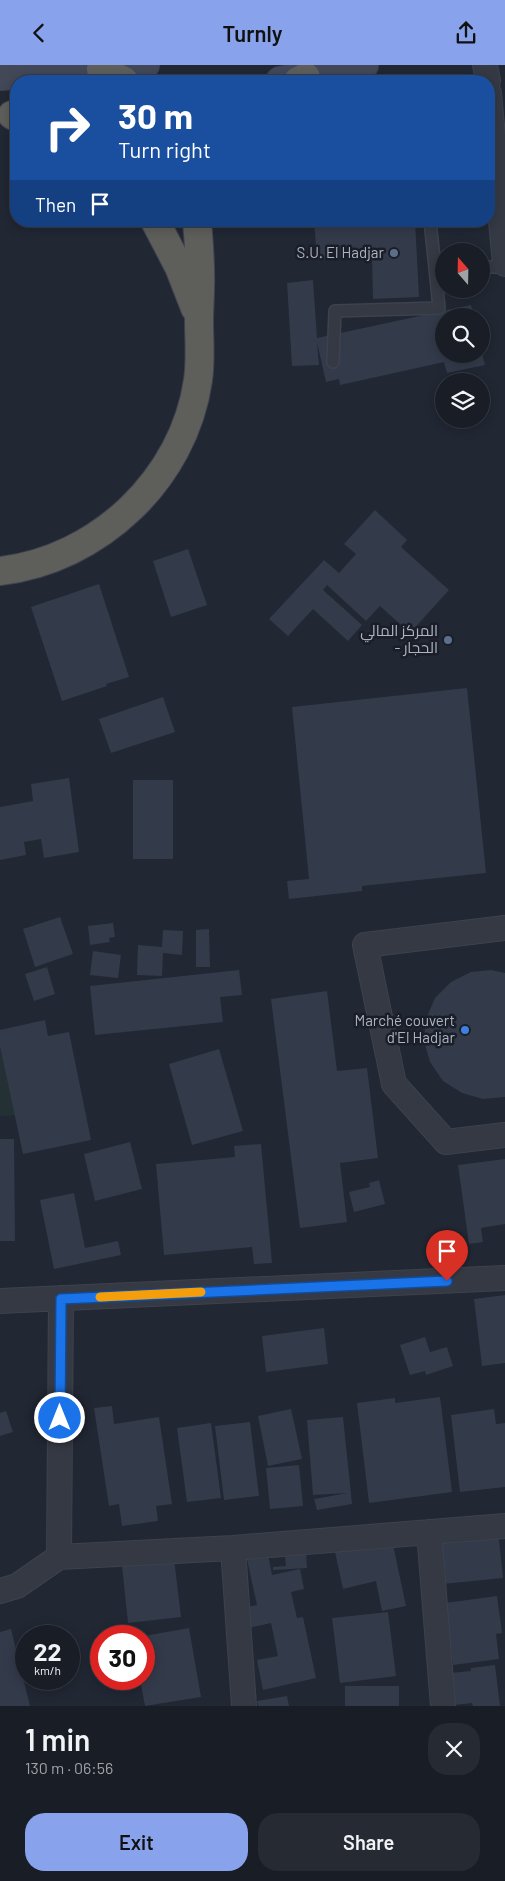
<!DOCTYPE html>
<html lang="en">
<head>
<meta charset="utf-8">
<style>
	body { margin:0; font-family:Barlow,Cairo,sans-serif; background:#262a32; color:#f1f3f6; height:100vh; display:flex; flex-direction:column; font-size:19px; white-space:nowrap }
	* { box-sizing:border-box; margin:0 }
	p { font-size:16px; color:#9fa2a7 }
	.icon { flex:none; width:28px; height:28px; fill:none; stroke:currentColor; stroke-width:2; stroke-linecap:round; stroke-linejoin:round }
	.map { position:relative; height:1641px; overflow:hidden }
	.panel { display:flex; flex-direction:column; background:#191d26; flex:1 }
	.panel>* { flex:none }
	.banner { position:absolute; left:10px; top:10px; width:485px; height:152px; border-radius:20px; box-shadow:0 2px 12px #0003,0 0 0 1px #373b43; background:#1a4fa0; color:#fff; overflow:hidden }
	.needle { width:32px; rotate:340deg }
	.controls { position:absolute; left:435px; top:178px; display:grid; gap:10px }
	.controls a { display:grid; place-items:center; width:55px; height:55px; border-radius:50%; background:#191d26; box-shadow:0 2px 12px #0003,0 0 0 1px #373b43; font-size:25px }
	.speed { position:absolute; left:15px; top:1560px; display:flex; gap:10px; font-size:25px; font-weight:700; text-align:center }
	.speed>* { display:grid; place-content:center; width:65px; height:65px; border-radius:50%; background:#191d26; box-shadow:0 2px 12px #0003,0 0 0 1px #373b43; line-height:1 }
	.speed small { font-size:12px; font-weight:400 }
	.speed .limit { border:8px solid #d22; background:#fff; color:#111 }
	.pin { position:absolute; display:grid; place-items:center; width:42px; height:42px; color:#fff; margin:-51px -21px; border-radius:50% 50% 50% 0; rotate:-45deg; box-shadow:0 0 5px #0007 }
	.pin .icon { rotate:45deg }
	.me { position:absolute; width:55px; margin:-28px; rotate:0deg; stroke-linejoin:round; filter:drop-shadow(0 0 4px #0008) }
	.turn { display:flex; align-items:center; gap:18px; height:105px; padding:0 25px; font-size:22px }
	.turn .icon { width:65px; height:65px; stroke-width:2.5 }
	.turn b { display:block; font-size:35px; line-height:42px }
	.then { display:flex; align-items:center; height:48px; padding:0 25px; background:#0003; gap:10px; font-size:19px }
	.round { display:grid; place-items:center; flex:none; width:52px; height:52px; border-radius:20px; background:#262a32 }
	.overview { display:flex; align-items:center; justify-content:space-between; height:85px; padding:0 25px }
	h1 { font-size:30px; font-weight:600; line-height:38px }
	.primary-button { display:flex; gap:10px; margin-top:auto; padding:10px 25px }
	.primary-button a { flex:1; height:58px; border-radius:20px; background:#88a3ec; color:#111; font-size:20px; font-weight:600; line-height:58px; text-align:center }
	.primary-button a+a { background:#262a32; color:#f1f3f6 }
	header { display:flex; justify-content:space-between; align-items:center; height:65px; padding:0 25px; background:#88a3ec; color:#111; font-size:22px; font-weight:600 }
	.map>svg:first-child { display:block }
</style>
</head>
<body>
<header><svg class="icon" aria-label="back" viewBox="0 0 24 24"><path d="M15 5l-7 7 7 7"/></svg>Turnly<svg class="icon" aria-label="share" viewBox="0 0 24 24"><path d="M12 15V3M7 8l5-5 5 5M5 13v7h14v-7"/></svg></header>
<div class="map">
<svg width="505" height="1641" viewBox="0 0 505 1641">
	<rect width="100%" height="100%" fill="#212733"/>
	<path fill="#233034" d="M0,979L40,1050L0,1051Z"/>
	<path fill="#333a4a" d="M314,156H415L419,232L373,234L372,190L317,194Z
		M313,215L317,273L471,240L474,251H444V289H482L485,300L447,308L444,297L340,320L339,314L326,317L317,277L319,300L292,301L287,218Z
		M375,445L407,475L401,482L449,525L410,568L380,541L366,556L327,520L323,525L362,560L348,576L313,544L288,571L269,554L324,495L339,508L356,489L344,479Z
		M188,484L207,540L171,552L153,496Z
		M99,519L129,612L106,619L107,621L62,636L31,542Z
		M467,623L486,808L362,821V826L289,834L287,816L309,814L292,642Z
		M163,632L175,667L111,688L99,654Z
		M69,713L79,787L44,793L41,774L24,777L26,790L0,795V742L33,736L31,719Z
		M133,715H173V794H133Z
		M60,852L73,889L35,902L23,864Z
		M113,858L115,872L109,873L110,877L90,880L88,861Z
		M209,864L210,902H196V865Z
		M163,865L183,866L182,890L163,888L162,911L137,910L138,880L162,882Z
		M93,886L121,890L118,913L90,910Z
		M47,902L55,929L34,936L25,909Z
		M239,905L242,930L220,932L223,957L95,970L90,921Z
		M491,905L505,908V1032L483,1034L462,1028L443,1016L430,997L424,976L426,954L435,933L451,917L471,907Z
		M327,926L337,1006L367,1003L378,1093L340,1098L347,1157L300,1163L271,934Z
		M45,955L48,971L69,967L91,1075L23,1089L0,981V965Z
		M219,984L243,1066L192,1080L169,999Z
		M0,1074H14L15,1176H0Z
		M130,1077L142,1124L95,1136L84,1089Z
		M261,1079L272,1198L254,1199L252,1182L164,1190L156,1099L235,1092L234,1081Z
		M505,1094V1159L481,1163L483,1177L469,1179L458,1100Z
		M379,1115L385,1139L354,1147L349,1127L370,1122L369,1118Z
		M74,1128L85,1183L118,1176L121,1190L54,1204L40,1135Z
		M505,1230V1298L482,1301L474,1234Z
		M324,1263L328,1299L266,1307L262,1271Z
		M425,1272L430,1287L447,1282L453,1301L426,1310L425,1306L410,1310L400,1280Z
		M440,1332L452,1427L369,1438L357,1338L395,1333V1338Z
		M112,1341L114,1359L159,1352L172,1439L156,1441L158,1456L122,1461L119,1439L109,1441L94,1343Z
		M291,1344L302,1394L268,1401L258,1351Z
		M494,1344L496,1359L505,1358V1422L460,1427L451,1350Z
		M6,1346L13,1367L0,1371V1348Z
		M343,1352L352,1439L317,1445L314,1434L347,1428L313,1430L307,1355Z
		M250,1357L259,1431L224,1435L215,1361Z
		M211,1358L221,1433L187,1437L177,1363Z
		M299,1400L303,1441L270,1444L266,1403Z
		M497,1456L503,1513L443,1519L438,1461Z
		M389,1461L406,1541L382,1546L376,1516L343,1524L332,1473Z
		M305,1471L307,1503L273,1505V1502L286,1501L285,1492L269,1493L268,1474Z
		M173,1485L181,1552L128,1558L121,1491Z
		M268,1489L272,1510L300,1504L304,1524L291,1527L297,1553L303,1552L316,1613L263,1625L257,1595L278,1591L271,1558L248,1563L243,1543L257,1540L247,1494Z
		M497,1531L502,1568L496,1569L499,1594L453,1600L445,1538Z
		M388,1547L396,1611L340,1618L332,1553Z
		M189,1563L201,1632L145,1641L140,1614H144V1571Z
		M11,1564L30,1641H0V1567Z
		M495,1600L500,1641H473L472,1638L454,1640L450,1608L471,1606V1603Z
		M345,1621H399V1641H345Z
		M287,1631L289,1641H258L257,1636Z"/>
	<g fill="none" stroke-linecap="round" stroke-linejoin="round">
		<defs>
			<path id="service" d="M430,156L435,203H444
				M481,202H505
				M333,297L335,246L439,243L435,203"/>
			<path id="minor" d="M485,0L488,16
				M489,28L505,199
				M505,863L365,880L394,1019L446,1077L505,1070
				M0,1236L505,1213
				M429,1467L443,1641
				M233,1483L244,1641
				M59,1492L61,1233
				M0,1526L17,1521L59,1492L233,1483L505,1461"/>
			<path id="secondary" d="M0,11L145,0
				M280,16L364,0"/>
			<path id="trunk" d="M101,4L124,16
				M298,16L306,12
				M12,50L16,52
				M155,156L179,202L195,243
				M0,506C98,495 184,414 198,315C201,295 199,275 199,255C199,244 200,234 200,224C201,201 199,179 197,156"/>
		</defs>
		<use href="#service" stroke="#3d424e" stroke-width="14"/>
		<use href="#minor" stroke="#3d424e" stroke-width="26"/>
		<use href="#secondary" stroke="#3d424e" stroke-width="30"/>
		<use href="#trunk" stroke="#3f434f" stroke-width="30"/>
		<use href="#service" stroke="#343944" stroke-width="11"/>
		<use href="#minor" stroke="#343944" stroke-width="24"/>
		<use href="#secondary" stroke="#424857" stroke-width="28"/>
		<use href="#trunk" stroke="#5e5e5b" stroke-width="28"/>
	</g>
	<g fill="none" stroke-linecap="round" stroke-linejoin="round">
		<defs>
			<path id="route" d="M60,1353L61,1234L447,1216"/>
		</defs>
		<use href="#route" stroke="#114b97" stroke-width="12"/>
		<use href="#route" stroke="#1a73e8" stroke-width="9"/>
		<path stroke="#f59e0b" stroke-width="9" d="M100,1232L201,1227"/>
	</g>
	<g fill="#5c6f8a" stroke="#1a1e29" stroke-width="2">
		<circle cx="394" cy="188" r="5"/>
		<circle cx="448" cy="575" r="5"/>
	</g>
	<circle fill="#3f7fe0" stroke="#1a1e29" stroke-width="2" cx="465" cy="965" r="5"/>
	<g text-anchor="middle" stroke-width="5" stroke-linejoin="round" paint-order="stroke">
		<g font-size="15" fill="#aeb3c1" stroke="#1a1e29" text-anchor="end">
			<text x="384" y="193">S.U. El Hadjar</text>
			<text x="438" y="571">المركز المالي<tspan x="438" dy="17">- الحجار</tspan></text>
			<text x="455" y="961">Marché couvert<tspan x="455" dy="17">d'El Hadjar</tspan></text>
		</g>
	</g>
</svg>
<div class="controls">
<a><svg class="needle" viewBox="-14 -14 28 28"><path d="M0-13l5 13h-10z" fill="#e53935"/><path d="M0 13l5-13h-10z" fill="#9fa2a7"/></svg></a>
<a><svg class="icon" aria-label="search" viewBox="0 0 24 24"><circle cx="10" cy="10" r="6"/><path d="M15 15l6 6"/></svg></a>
<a><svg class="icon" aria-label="layers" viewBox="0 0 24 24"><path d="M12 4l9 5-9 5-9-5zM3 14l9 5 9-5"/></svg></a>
</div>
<div class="speed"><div>22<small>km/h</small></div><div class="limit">30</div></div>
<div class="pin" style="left:447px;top:1216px;background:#d93025"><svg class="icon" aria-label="arrive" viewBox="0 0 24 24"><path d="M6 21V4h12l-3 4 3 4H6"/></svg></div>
<svg class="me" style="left:60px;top:1353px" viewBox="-20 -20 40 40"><circle r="17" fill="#1a73e8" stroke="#fff" stroke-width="3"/><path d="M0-11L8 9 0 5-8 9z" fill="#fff"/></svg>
<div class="banner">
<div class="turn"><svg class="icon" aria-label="right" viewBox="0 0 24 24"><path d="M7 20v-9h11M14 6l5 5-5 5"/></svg><div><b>30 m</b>Turn right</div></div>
<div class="then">Then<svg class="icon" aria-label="arrive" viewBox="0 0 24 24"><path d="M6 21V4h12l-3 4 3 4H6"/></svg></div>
</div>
</div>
<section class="panel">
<div class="overview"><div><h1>1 min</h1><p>130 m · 06:56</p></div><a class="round"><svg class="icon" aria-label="close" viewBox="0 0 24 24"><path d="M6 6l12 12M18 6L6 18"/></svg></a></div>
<div class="primary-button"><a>Exit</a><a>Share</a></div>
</section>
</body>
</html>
